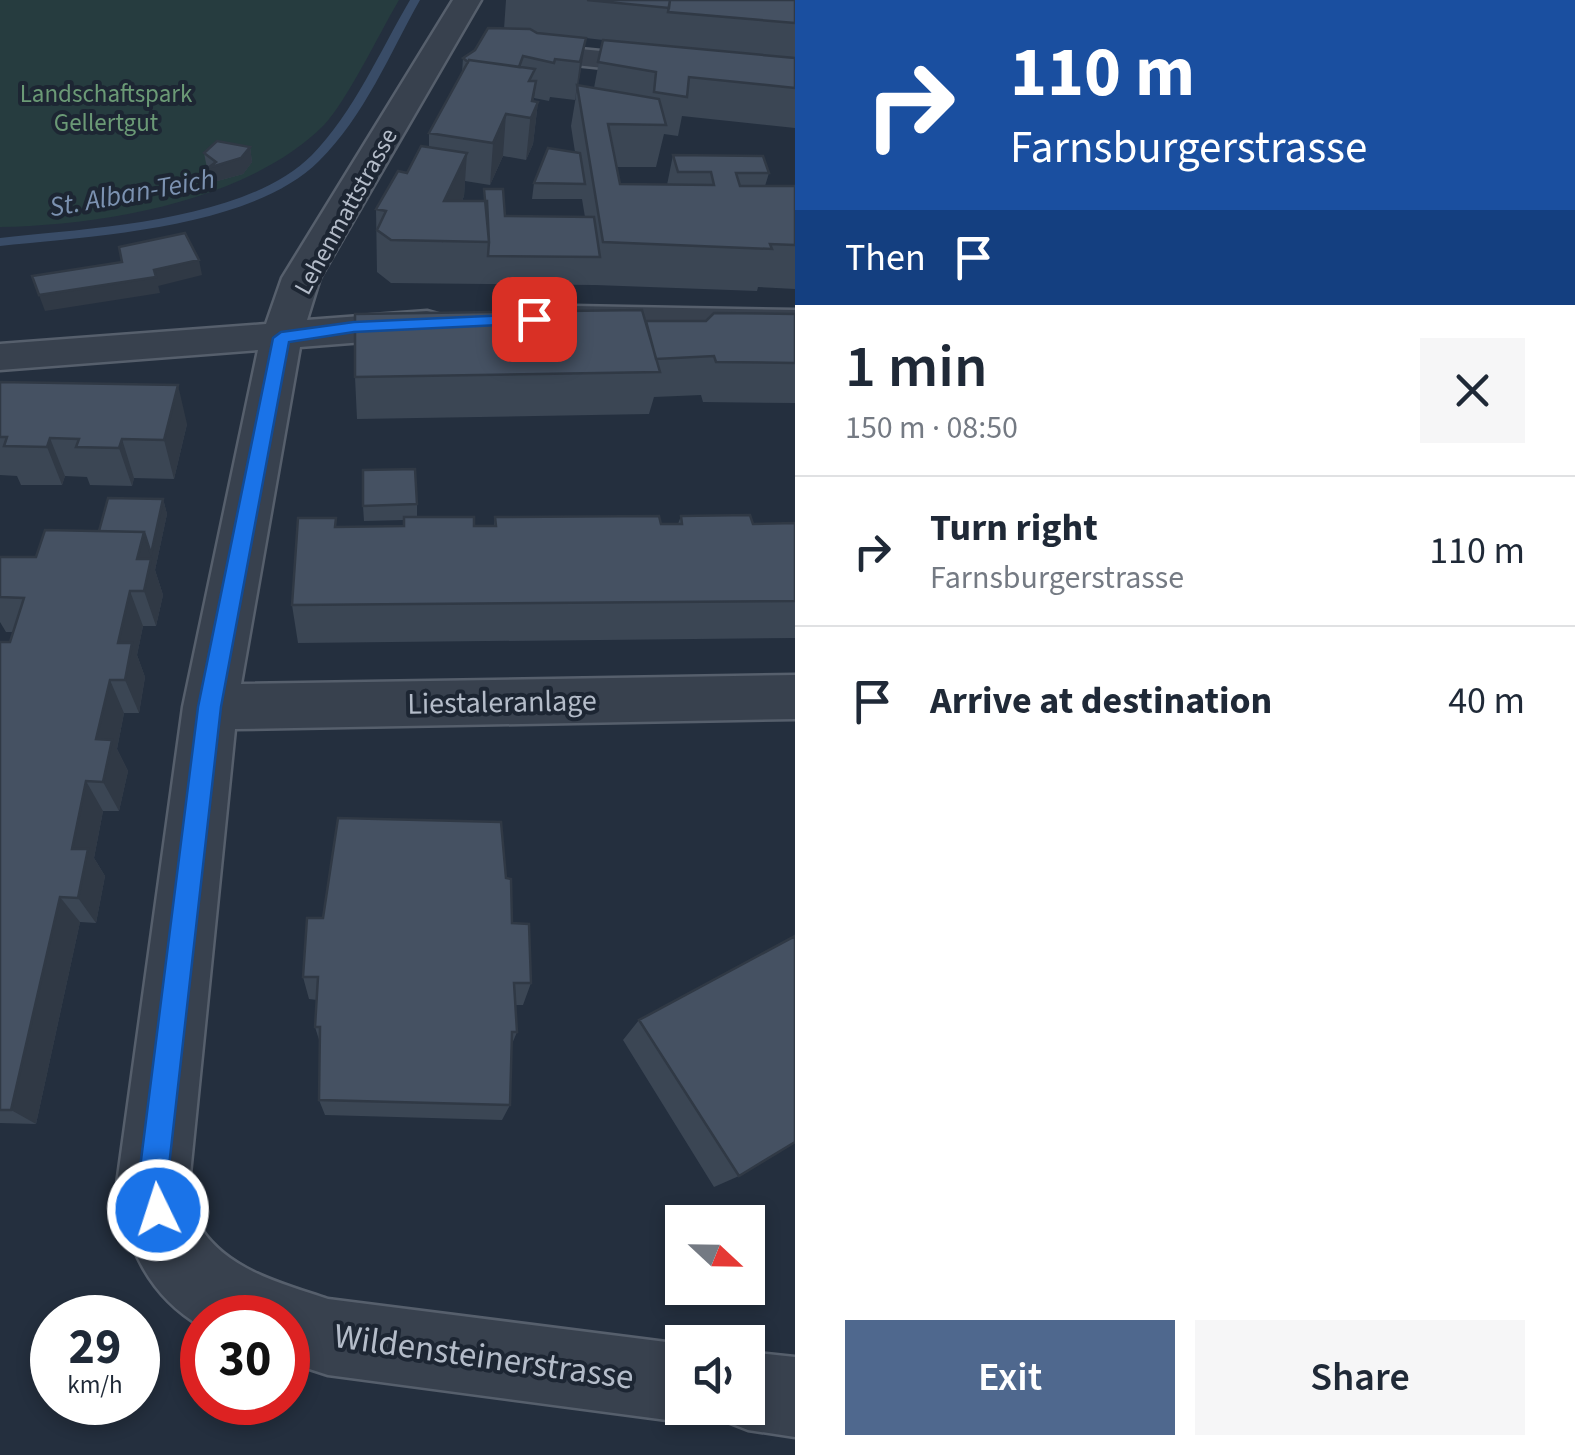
<!DOCTYPE html>
<html lang="en">
<head>
<meta charset="utf-8">
<style>
	body { margin:0; font-family:"Source Sans 3",sans-serif; background:#f6f6f7; color:#1f2937; height:100vh; display:flex; flex-direction:column; font-size:38px; white-space:nowrap }
	* { box-sizing:border-box; margin:0 }
	p { font-size:32px; color:#747a83 }
	.icon { flex:none; width:55px; height:55px; fill:none; stroke:currentColor; stroke-width:2; stroke-linecap:round; stroke-linejoin:round }
	.map { position:relative; flex:1; overflow:hidden }
	.drawer { display:flex; flex-direction:column; background:#fff; width:780px }
	.drawer>* { flex:none }
	.banner { background:#1a4fa0; color:#fff; overflow:hidden }
	.needle { width:65px; rotate:112deg }
	.controls { position:absolute; left:665px; top:1205px; display:grid; gap:20px }
	.controls a { display:grid; place-items:center; width:100px; height:100px; border-radius:0px; background:#fff; box-shadow:0 5px 15px #0003; font-size:50px }
	.speed { position:absolute; left:30px; top:1295px; display:flex; gap:20px; font-size:50px; font-weight:700; text-align:center }
	.speed>* { display:grid; place-content:center; width:130px; height:130px; border-radius:50%; background:#fff; box-shadow:0 5px 15px #0003; line-height:1 }
	.speed small { font-size:25px; font-weight:400 }
	.speed .limit { border:15px solid #d22; background:#fff; color:#111 }
	.pin { position:absolute; display:grid; place-items:center; width:85px; height:85px; color:#fff; margin:-42px; border-radius:20px; box-shadow:0 5px 15px #0006 }
	.me { position:absolute; width:110px; margin:-55px; rotate:356deg; stroke-linejoin:round; filter:drop-shadow(0 0 8px #0008) }
	.turn { display:flex; align-items:center; gap:35px; height:210px; padding:0 50px; font-size:45px }
	.turn .icon { width:130px; height:130px; stroke-width:2.5 }
	.turn b { display:block; font-size:70px; line-height:85px }
	.then { display:flex; align-items:center; height:95px; padding:0 50px; background:#0003; gap:20px; font-size:38px }
	.round { display:grid; place-items:center; flex:none; width:105px; height:105px; border-radius:0px; background:#f6f6f7 }
	.head { display:flex; align-items:center; justify-content:space-between; height:170px; padding:0 50px }
	h1 { font-size:60px; font-weight:600; line-height:75px }
	.button { display:flex; gap:20px; margin-top:auto; padding:20px 50px }
	.button a { flex:1; height:115px; border-radius:0px; background:#4f688e; color:#fff; font-size:40px; font-weight:600; line-height:115px; text-align:center }
	.button a+a { background:#f6f6f7; color:#1f2937 }
	ul { padding:0; list-style:none }
	li { display:flex; align-items:center; gap:30px; height:150px; padding:0 50px; border-top:2px solid #e0e1e3 }
	li div { flex:1 }
	li b { display:block; font-size:38px }
	li em { font-style:normal }
	main { display:flex; flex:1; min-height:0 }
	.map>svg:first-child { display:block }
</style>
</head>
<body>
<main>
<div class="map">
<svg width="795" height="1455" viewBox="0 0 795 1455">
	<rect width="100%" height="100%" fill="#242f3e"/>
	<path fill="#263c3f" d="M0,0H399C380,32 347,101 324,125C248,201 104,225 0,227Z"/>
	<g fill="none" stroke-linecap="round" stroke-linejoin="round">
		<path fill="#394c67" fill-rule="evenodd" d="M410,0H420C390,53 364,117 319,161C251,229 92,236 0,246V238C90,228 245,222 312,155C354,112 380,51 410,0Z"/>
		<defs>
			<path id="minor" d="M453,0H481L320,278L307,320L427,311L441,315L447,324L441,333L427,337L300,347L241,684L795,675V719L235,729L189,1184C191,1196 191,1211 197,1222C224,1270 281,1283 328,1299L682,1344V1408H711L682,1422L328,1375L288,1362V1318H202V1327C147,1295 126,1245 117,1184L183,707L258,350L0,370V344L266,324L282,278Z
				M509,42L795,70V88L498,57L494,51L498,45Z
				M573,306L795,310V336L573,332L559,328L553,319L559,310Z
				M748,1352L795,1357V1437L748,1430L720,1419L715,1408H748Z"/>
		</defs>
		<use href="#minor" stroke="#565f6c" stroke-width="5"/>
		<use href="#minor" fill="#38414e" fill-rule="evenodd"/>
	</g>
	<path fill="#3b4654" fill-rule="evenodd" d="M506,0H795V128L682,116L678,136L664,134L656,167H616L620,184L667,185L673,155L769,173L765,186H795V289L758,287L757,291L595,285L391,283L377,272L376,209L429,147V133L462,73L463,58L504,29ZM586,38L603,40L594,88L578,85ZM576,96L571,126L575,152L534,183L532,199H582L585,217L505,216L484,189V201H462L464,196L465,181L490,185L503,156L526,160L533,144L538,102L534,101V98L549,101L550,97L575,100Z
		M250,147L252,162L243,174L210,183L204,153Z
		M795,314V403L703,402L701,395L654,397L649,414L357,419L355,377L646,321H706Z
		M0,382L187,424L174,479L134,478L132,486L90,485L87,477L65,476L62,485H21L17,476L0,475Z
		M163,499L167,514L155,570L163,595L156,626H143L137,655L145,677L139,713H124L117,749L128,771L119,811H103L94,858L105,876L96,923L80,922L36,1124L0,1123V642H10L13,632H6L0,622V557H36L99,531Z
		M417,504V517L474,526H494L495,517L678,524L681,516L753,524L795,523V638L298,643L292,605L337,527L404,526V520L364,521L363,506Z
		M506,878L512,923L531,983L523,1005H515L517,1032L512,1044L510,1105L502,1120L325,1115L319,1100L320,1043L315,1027L317,1000L309,999L303,977L323,918Z
		M639,1020L739,1176L714,1187L623,1040Z"/>
	<path fill="#303945" d="M586,38L580,76L575,100L580,62Z
		M536,81L532,116L538,102L533,144L526,160L532,101Z
		M506,114L503,156L490,185L493,143Z
		M250,147L252,162L243,174L210,183L208,168Z
		M467,153L464,196L442,243L444,201Z
		M199,260L202,275L158,286L154,270Z
		M156,277L160,293L45,311L39,295Z
		M178,385L187,424L174,479L164,440Z
		M50,438L65,476L62,485L47,447Z
		M122,439L134,478L132,486L119,448Z
		M163,499L167,514L155,570L163,595L156,626L144,591L137,559L144,532Z
		M130,591L143,626L137,655L145,677L139,713L125,680L118,643Z
		M110,680L124,713L117,749L128,771L119,811L103,782L96,739Z
		M86,781L103,811L94,858L105,876L96,923L78,898L72,849Z
		M60,897L80,922L36,1124L11,1110Z"/>
	<path fill="#455162" stroke="#303945" stroke-width="2.5" d="M587,0H670L669,8Z
		M670,0H795V23L668,12Z
		M488,28L530,29L537,33L586,38L580,62L555,59L554,63L523,56L519,67L469,60L468,62L463,58L475,50Z
		M603,40L795,58V88L689,77L687,97L654,92L656,72L598,62Z
		M469,60L535,69L529,81H536L532,101L538,102L531,118L506,114L493,143L429,133Z
		M577,85L659,99L666,125L608,124L620,184L714,185L711,172H678L673,155L763,156L769,173H736L740,186H795V245L770,244L772,249L603,242Z
		M217,141L250,147L241,158L208,168L216,162L204,153Z
		M421,146L467,153L444,201H487L489,242L391,240L377,230L386,211L376,209L398,171L407,173Z
		M548,148L580,153L585,184L534,183Z
		M484,189H503L505,216L594,217L600,257L488,256L489,242Z
		M185,233L199,260L154,270L156,277L39,295L32,276L122,262L119,247Z
		M642,310L660,372L355,377V314Z
		M714,313L795,314V363L716,362L714,356L656,359L646,321H706Z
		M0,382L178,385L164,440L122,439L119,448L76,447L79,439L50,438L47,447L4,446L7,437H0Z
		M415,469L417,504L363,506V470Z
		M108,498L163,499L151,554L144,532L99,531Z
		M750,515L753,524L795,523V601L292,605L298,518H336L335,527L404,526V517H474V526H496L495,517L659,516L661,524H682L681,516Z
		M45,530L144,532L137,559H151L144,591H130L118,643H132L125,680H110L96,739L112,740L103,782L86,781L72,849H88L78,898L60,897L11,1110H0V642H10L24,598L0,597V557H36Z
		M338,818L501,822L506,878L511,879L512,923L529,924L531,983H514L517,1032H512L510,1105L319,1100L320,1027H315L318,977H303L307,918H323Z
		M795,936V1142L739,1176L639,1020Z"/>
	<path fill="#1a73e8" stroke="#114b97" stroke-width="2.5" d="M534,314L543,319L540,323L354,332L289,342L221,707L167,1184L173,1210L169,1221L158,1225L148,1221L138,1184L198,707L273,338L281,332L354,322Z"/>
	<g text-anchor="middle" stroke-width="8" stroke-linejoin="round" paint-order="stroke">
		<g font-size="25" fill="#6b9a76" stroke="#1d2633">
			<text x="106" y="102">Landschaftspark<tspan x="106" dy="29">Gellertgut</tspan></text>
		</g>
		<g font-size="25" fill="#b4bcc9" stroke="#1d2633">
			<text transform="translate(345 211) rotate(-61)" y="9">Lehenmattstrasse</text>
		</g>
		<g font-size="28" font-style="italic" fill="#7c92b1" stroke="#1d2633">
			<text transform="translate(132 192) rotate(-10)" y="10">St. Alban-Teich</text>
		</g>
		<g font-size="30" fill="#b4bcc9" stroke="#1d2633">
			<text transform="translate(502 702) rotate(-1)" y="10">Liestaleranlage</text>
		</g>
		<g font-size="35" fill="#b4bcc9" stroke="#1d2633">
			<text transform="translate(484 1356) rotate(8)" y="12">Wildensteinerstrasse</text>
		</g>
	</g>
</svg>
<div class="controls">
<a><svg class="needle" viewBox="-14 -14 28 28"><path d="M0-13l5 13h-10z" fill="#e53935"/><path d="M0 13l5-13h-10z" fill="#747a83"/></svg></a>
<a><svg class="icon" aria-label="sound" viewBox="0 0 24 24"><path d="M4 9h4l5-4v14l-5-4H4zM17 9q2 3 0 6"/></svg></a>
</div>
<div class="speed"><div>29<small>km/h</small></div><div class="limit">30</div></div>
<div class="pin" style="left:534px;top:319px;background:#d93025"><svg class="icon" aria-label="arrive" viewBox="0 0 24 24"><path d="M6 21V4h12l-3 4 3 4H6"/></svg></div>
<svg class="me" style="left:158px;top:1210px" viewBox="-20 -20 40 40"><circle r="17" fill="#1a73e8" stroke="#fff" stroke-width="3"/><path d="M0-11L8 9 0 5-8 9z" fill="#fff"/></svg>
</div>
<section class="drawer">
<div class="banner">
<div class="turn"><svg class="icon" aria-label="right" viewBox="0 0 24 24"><path d="M7 20v-9h11M14 6l5 5-5 5"/></svg><div><b>110 m</b>Farnsburgerstrasse</div></div>
<div class="then">Then<svg class="icon" aria-label="arrive" viewBox="0 0 24 24"><path d="M6 21V4h12l-3 4 3 4H6"/></svg></div>
</div>
<div class="head"><div><h1>1 min</h1><p>150 m · 08:50</p></div><a class="round"><svg class="icon" aria-label="close" viewBox="0 0 24 24"><path d="M6 6l12 12M18 6L6 18"/></svg></a></div>
<ul>
<li><svg class="icon" aria-label="right" viewBox="0 0 24 24"><path d="M7 20v-9h11M14 6l5 5-5 5"/></svg><div><b>Turn right</b><p>Farnsburgerstrasse</p></div><em>110 m</em></li>
<li><svg class="icon" aria-label="arrive" viewBox="0 0 24 24"><path d="M6 21V4h12l-3 4 3 4H6"/></svg><div><b>Arrive at destination</b></div><em>40 m</em></li>
</ul>
<div class="button"><a>Exit</a><a>Share</a></div>
</section>
</main>
</body>
</html>
